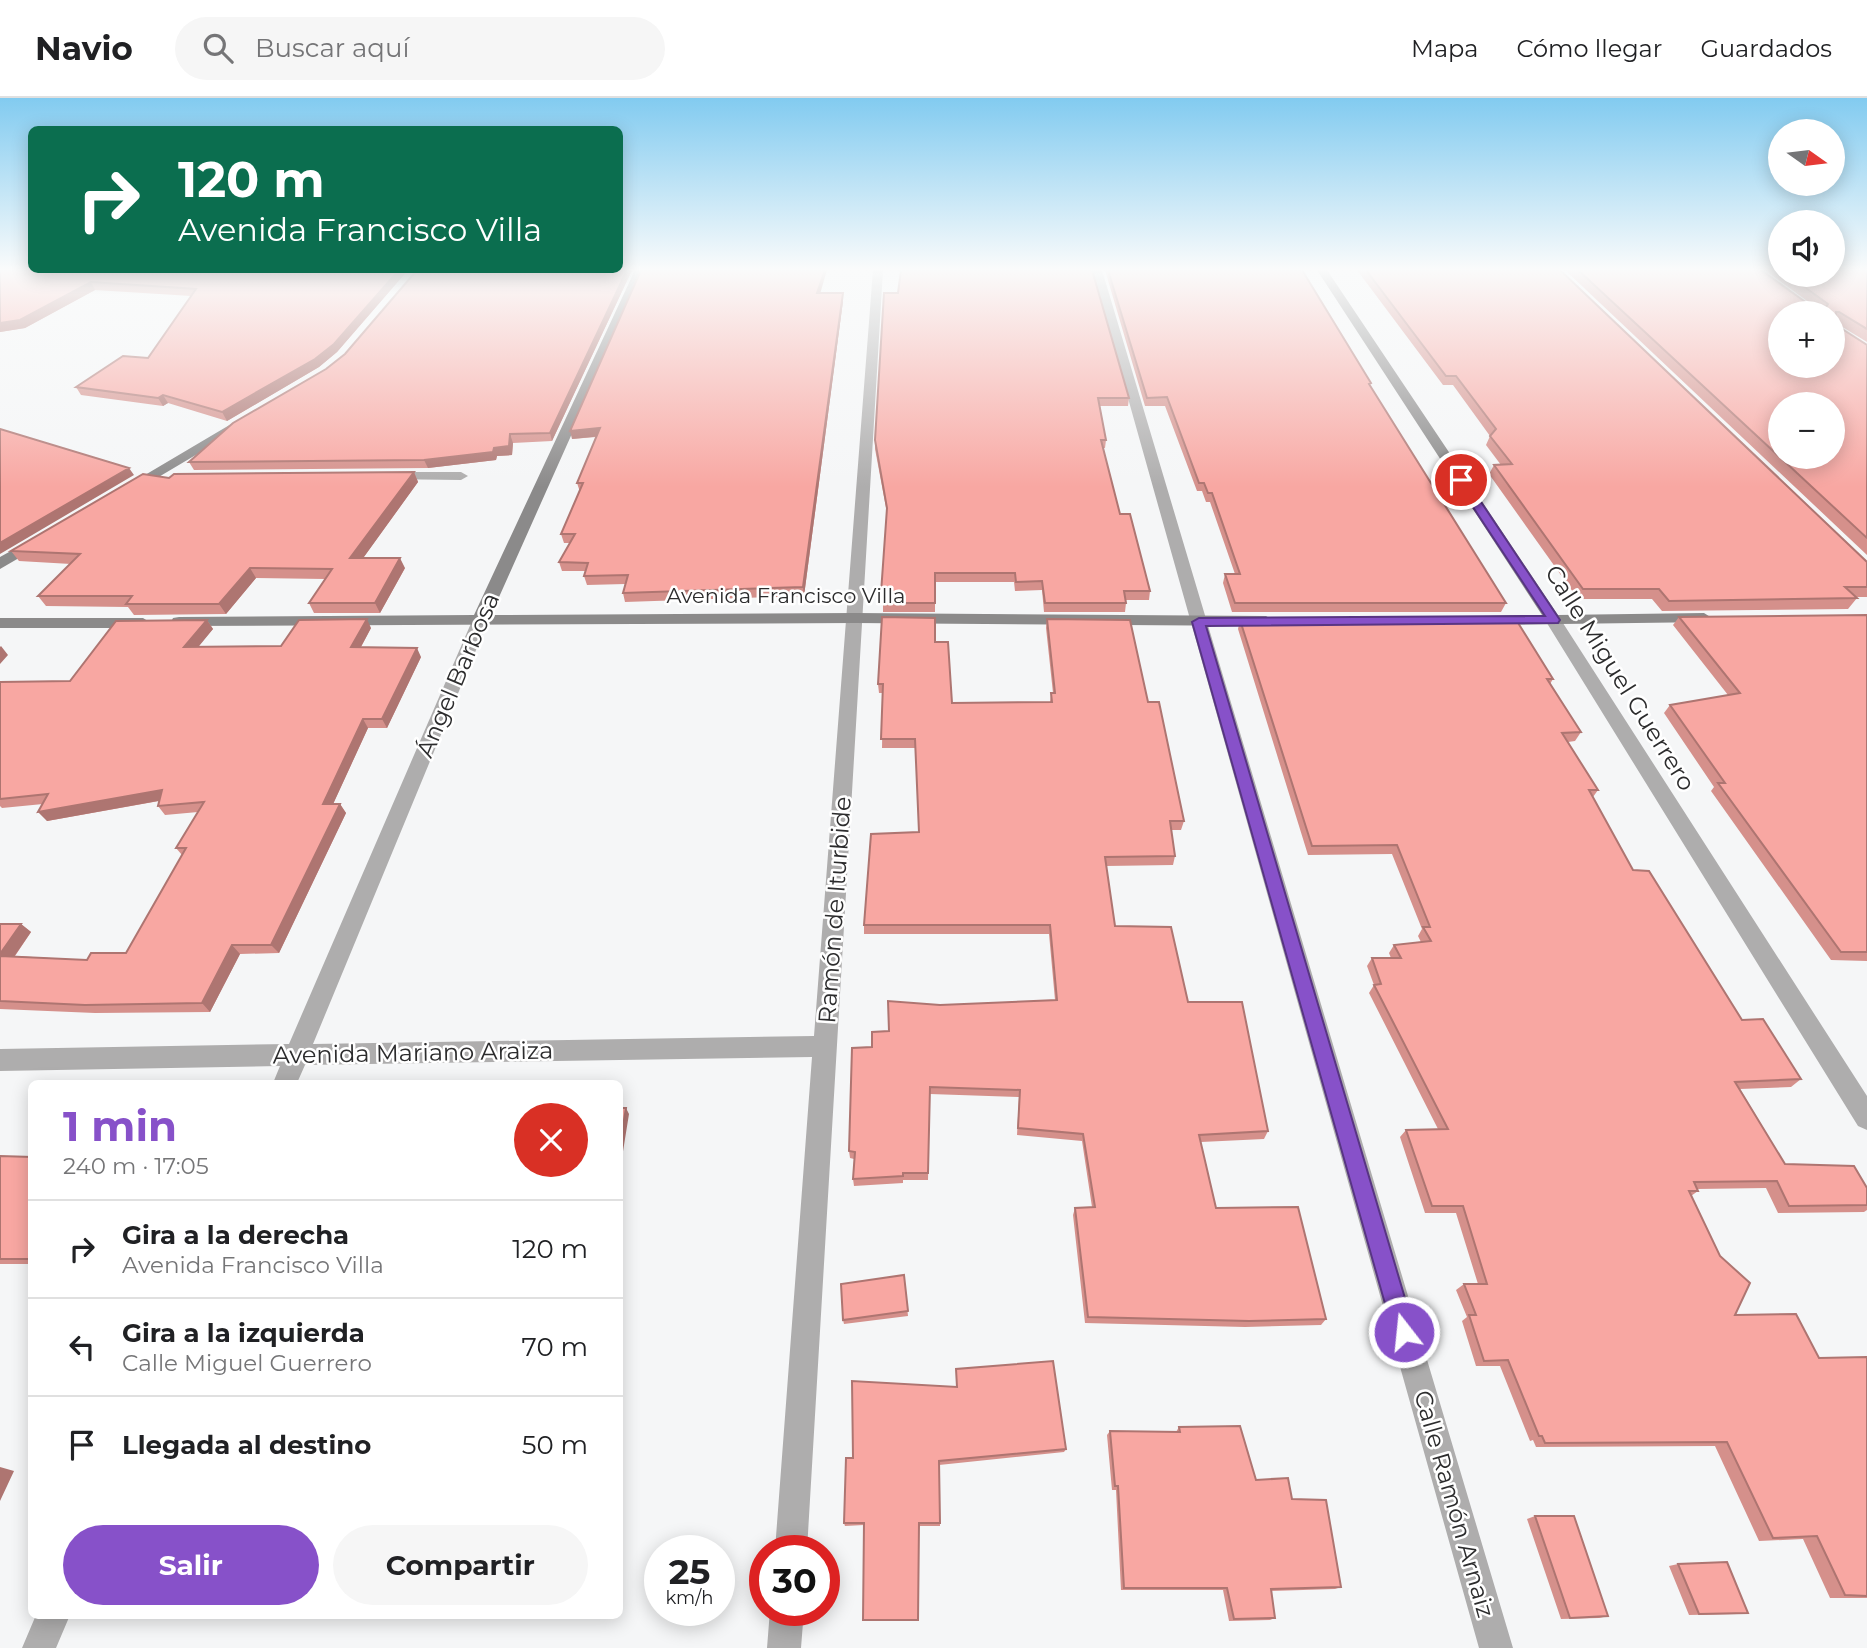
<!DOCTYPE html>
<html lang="es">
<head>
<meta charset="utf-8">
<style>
	body { margin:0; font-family:Montserrat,sans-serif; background:#f6f6f6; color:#202124; height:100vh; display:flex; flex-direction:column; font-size:26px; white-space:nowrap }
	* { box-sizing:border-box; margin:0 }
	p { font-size:23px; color:#757577 }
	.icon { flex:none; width:38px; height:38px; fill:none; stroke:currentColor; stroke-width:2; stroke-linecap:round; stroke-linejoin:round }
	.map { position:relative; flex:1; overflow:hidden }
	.drawer { position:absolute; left:28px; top:982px; width:595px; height:539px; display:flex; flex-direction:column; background:#fff; border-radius:10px; box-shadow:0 4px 18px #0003 }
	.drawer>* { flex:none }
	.banner { position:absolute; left:28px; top:28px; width:595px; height:147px; border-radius:10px; box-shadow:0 4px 18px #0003; background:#0b6e4f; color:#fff; overflow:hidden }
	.needle { width:46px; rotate:104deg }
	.controls { position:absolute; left:1768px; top:21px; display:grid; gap:14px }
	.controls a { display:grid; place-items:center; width:77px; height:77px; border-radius:50%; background:#fff; box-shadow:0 4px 18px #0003; font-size:35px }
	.speed { position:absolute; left:644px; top:1437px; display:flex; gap:14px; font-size:35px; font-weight:700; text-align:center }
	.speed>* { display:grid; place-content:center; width:91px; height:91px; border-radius:50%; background:#fff; box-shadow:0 4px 18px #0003; line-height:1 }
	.speed small { font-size:18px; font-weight:400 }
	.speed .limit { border:10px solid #d22; background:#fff; color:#111 }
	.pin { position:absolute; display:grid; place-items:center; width:60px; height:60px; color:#fff; margin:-30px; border:4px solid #fff; border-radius:50%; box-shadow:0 2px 7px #0007 }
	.me { position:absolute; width:77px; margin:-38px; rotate:344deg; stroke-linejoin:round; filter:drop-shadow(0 0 5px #0008) }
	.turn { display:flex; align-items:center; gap:24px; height:147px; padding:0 35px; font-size:32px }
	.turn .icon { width:91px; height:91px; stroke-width:2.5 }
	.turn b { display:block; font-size:49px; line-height:60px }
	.round { display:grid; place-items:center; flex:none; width:74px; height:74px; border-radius:37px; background:#f6f6f6 }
	.summary { display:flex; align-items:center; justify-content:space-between; height:119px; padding:0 35px }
	h1 { font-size:42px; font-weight:700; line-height:52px; color:#8751c9 }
	.primary-button { display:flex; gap:14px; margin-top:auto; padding:14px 35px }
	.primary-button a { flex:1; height:80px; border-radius:42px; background:#8751c9; color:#fff; font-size:28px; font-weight:700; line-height:80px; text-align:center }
	.primary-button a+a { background:#f6f6f6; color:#202124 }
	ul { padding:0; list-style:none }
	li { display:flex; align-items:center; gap:21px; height:98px; padding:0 35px; border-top:2px solid #e0e0e0 }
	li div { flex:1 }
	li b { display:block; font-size:26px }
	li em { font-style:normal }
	header { display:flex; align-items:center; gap:42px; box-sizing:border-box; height:98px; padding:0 35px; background:#fff; border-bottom:2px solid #e0e0e0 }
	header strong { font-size:33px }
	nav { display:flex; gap:38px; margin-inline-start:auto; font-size:24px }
	.search { width:490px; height:63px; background:#f6f6f6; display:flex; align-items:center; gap:18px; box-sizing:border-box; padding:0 24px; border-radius:38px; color:#757577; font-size:26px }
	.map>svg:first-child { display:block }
</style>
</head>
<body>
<header>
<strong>Navio</strong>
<div class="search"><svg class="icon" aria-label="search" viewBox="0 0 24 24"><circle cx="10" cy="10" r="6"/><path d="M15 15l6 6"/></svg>Buscar aquí</div>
<nav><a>Mapa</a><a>Cómo llegar</a><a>Guardados</a></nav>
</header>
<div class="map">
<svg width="1867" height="1550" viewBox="0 0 1867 1550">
	<rect width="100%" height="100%" fill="#f5f6f7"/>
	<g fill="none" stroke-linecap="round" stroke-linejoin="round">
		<path fill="#aeadad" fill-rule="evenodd" d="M873,172H883L807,1452H775L812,959L305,967L297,985H273L280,968L0,973V951L289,946L472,523L480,518L488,523L313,946L814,938Z
			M1092,172H1102L1513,1550H1479Z
			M386,374H461L468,378L461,382L381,381V375Z
			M1553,517L1561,522L1867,998V1032L1858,1028L1545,522Z
			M770,1512H804L801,1550H767Z
			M36,1517H70L56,1550H22Z"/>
		<path fill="#8b8a8a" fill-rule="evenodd" d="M635,172H645L491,517L855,515L1266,518L1274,523L1266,528L855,525L173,528L171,524L173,520L179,519L474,517Z
			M1317,172H1327L1558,517L1704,515L1712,520L1710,524L1482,527L1480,523L1488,518L1542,517Z
			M243,319L248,320V326L135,393H125L123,390Z
			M38,438L46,443L43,446L0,471V459Z
			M0,520H143L151,525L143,530H0Z"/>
	</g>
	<path fill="#d5908b" d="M0,172H408L337,254L319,269L227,323L168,305L163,308L81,297L76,289L148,260L191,198L95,192L25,230L0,234Z
		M632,172L552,343L513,345L512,357L497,358L496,362L428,370L194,372L189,364L326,271L345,256Z
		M1105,172H1302L1371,285L1370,288L1506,505L1501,514H1232L1223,485L1225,476H1235L1210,404H1206L1202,393H1197L1165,308H1145Z
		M1357,172H1560L1867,464V499H1855L1857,500L1848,511L1662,513L1652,501H1578L1489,376L1494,367H1501L1486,347L1490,338L1453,287H1443Z
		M1565,172H1761L1811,208H1814L1765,172H1780V177H1832L1867,172V244L1836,225V227L1867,247V457Z
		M820,195H843V203L804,498L625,504L623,495L625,486L587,487L584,478L585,473H562L559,464L570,445H564L561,436L580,394L577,385L596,339L572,341Z
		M884,195L1129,300L1128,308H1100L1106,342L1105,350H1103L1120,416L1150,493L1149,502H1126V505L1125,514H1044L1042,492L1015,493L1014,484H935V514H883V504H881V495L887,415L875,351V342Z
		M414,374L418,384L363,460L405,470L380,515H314L309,505L325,481L256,480L226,516L134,517L128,509L46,508L38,498L71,466L19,463L11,453L169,380Z
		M1867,517V863L1831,862L1711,693L1714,689L1664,615L1670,607L1728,597L1673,527L1679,519Z
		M1047,521L1148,604L1184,723L1181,732H1171L1175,758L1173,767L1106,768L1115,828L1188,904L1268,1033L1264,1041L1201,1044L1216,1110L1326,1221L1321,1227L1245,1229L1085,1225L1073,1117L1075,1110L1092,1109L1082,1043L1017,1037L1019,999L930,996L928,1082H903V1085L854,1088L853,1081L854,1061L850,1060L849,1053L872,949L889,933L940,907L1055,902L1049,836H864V827L919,734L916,650H882L883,595H879L878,586L935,544L952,605L1050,604L1051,595H1053L1046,530Z
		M207,522L213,531L198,548H281L371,530L361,549L421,559L387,630H368L333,706H340L346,715L279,855L240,856L210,914L95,915L0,911V826H21L31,834L15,858L87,862L126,855L182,757L176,750L198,714L165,717L158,708L159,703L47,723L43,706L2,710L0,708V584L70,583Z
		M1240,522L1553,581L1550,586L1581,634L1575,643L1568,644L1598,692L1593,699L1633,772L1742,922L1801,981L1791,989L1740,991L1785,1066L1867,1090V1112L1864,1114L1778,1115L1766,1090L1697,1091L1698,1093L1691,1098L1735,1217L1819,1260L1867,1259V1500H1830L1803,1441L1759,1443L1715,1348L1536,1349L1533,1342L1530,1343L1500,1268H1476L1462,1223L1467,1219L1456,1192L1464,1186H1478L1456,1115H1425L1400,1039L1406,1032L1438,1031L1369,895L1374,887L1367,868L1372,860H1391L1389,855L1394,847L1421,844L1418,838L1422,831L1392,756L1308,757L1238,531Z
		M0,1058L32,1059V1166H0Z
		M904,1177L908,1218L844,1226L843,1222Z
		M1179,1329L1256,1382L1292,1401L1341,1489L1335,1491L1271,1493L1275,1520L1270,1522L1229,1523L1223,1492H1121L1116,1392H1112L1107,1337L1110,1333L1176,1334Z
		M1066,1351L1064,1354L939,1367L940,1428H919L918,1523H864L863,1522L864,1427L845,1428L844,1425L853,1360Z
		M1535,1418L1608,1518L1599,1520L1561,1521L1527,1421Z
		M1678,1466L1748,1515L1737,1516L1689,1517L1669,1468Z"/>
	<path fill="#ae7571" d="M399,172H408L337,254L319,269L227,323L222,314Z
		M627,172H632L552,343L550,335Z
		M825,172H827L818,203L817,195Z
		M91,184L95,192L25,230L0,234V225Z
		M843,195V203L804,498L803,489Z
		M163,297L168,305L163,308L158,300Z
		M600,330L602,338L572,341L570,333Z
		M510,336L513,345L512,357L497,358L496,362L428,370L424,362Z
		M129,370L134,377L0,456V445Z
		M414,374L418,384L356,470L350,460Z
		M400,460L405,470L380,515L375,505Z
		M250,470L256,480L226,516L219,506Z
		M367,521L371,530L356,558L351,549Z
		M207,522L213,531L191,558L184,549Z
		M1,548L8,557L0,566V549Z
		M417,550L421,559L387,630L382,621Z
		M363,621L368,630L329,715L323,706Z
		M162,692L169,701L47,723L38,714Z
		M340,706L346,715L279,855L271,847Z
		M21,826L31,834L9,866L0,858V856Z
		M232,847L240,856L210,914L202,905Z
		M626,1010L629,1016L620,1072V1047Z
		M0,1369L14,1373L0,1403Z"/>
	<path fill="#f8a7a2" stroke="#ae7571" stroke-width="2" fill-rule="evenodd" d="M0,172H399L334,246L315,261L222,314L163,297L158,300L76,289L123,258L148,260L196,191L91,184L20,222L0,225Z
		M417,172H627L550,335L510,336L509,348L494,350L493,354L424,362L189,364L233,325L326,271L345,256Z
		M641,172H825L817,195H843L803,489L623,495L628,477L584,478L588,465L559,464L575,436H561L583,385H577L600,330L570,333Z
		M901,172H1092L1129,300H1098L1106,342H1101L1120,416H1130L1150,493H1124L1126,505H1045L1042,483L1016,484L1015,475H935V505H883V495H881L887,410L875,342L884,195H898Z
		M1108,172H1302L1371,285L1369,286L1506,505H1235L1225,476H1240L1212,395H1208L1204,385H1199L1167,299L1147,300Z
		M1366,172H1560L1867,464V489H1845L1857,500L1669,503L1659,491H1583L1494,367L1512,366L1490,338L1496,331L1456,278H1446Z
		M1578,172H1761L1811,208L1826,209L1828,206L1788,177H1832V172H1867V231L1839,214H1836V227L1867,247V440ZM1780,215H1832V268H1780ZM1780,306H1832V359H1780Z
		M0,331L129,370L0,445Z
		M414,374L350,460H400L375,505H309L332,471L250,470L219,506H126L132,498H38L80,456L11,453L143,376L169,380L174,376Z
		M1867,517V854H1841L1718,685H1725L1670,607L1740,595L1679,519Z
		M882,519L935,520V544H948L952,605L1052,604L1051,595H1055L1047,521L1130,522L1148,604H1159L1184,723H1170L1175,758L1105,759L1115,828L1171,829L1188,904H1242L1268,1033L1199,1037L1216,1110L1298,1109L1326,1221L1249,1223L1088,1219L1075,1110L1095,1109L1083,1036L1018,1030L1020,992L930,989L928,1075H903V1078L853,1081L855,1054L849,1053L852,950L872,949V934L889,933L888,903L940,907L1057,902L1050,827H864L871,736L919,734L915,641H881L883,586H878Z
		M1515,520L1553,581H1547L1581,634L1562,635L1598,692H1589L1633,772L1649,773L1742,922L1763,921L1801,981L1735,984L1785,1066L1854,1068L1867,1090V1107L1789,1108L1777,1083L1694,1084L1698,1093H1689L1720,1158L1750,1185L1735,1217L1796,1216L1819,1260L1867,1259V1498L1845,1497L1817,1438L1773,1440L1727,1344L1545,1345L1542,1338H1539L1508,1262L1484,1263L1469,1217H1476L1464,1186H1487L1463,1108H1432L1406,1032L1448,1031L1374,887L1381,886L1372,860H1401L1394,847L1431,843L1423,829H1430L1397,747L1312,748L1240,522Z
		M367,521L351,549L417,550L382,621H363L323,706H340L271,847H232L202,905L85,907L0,903V858L87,862L91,855H126L186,750H176L204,704L158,708L162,692L38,714L48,696L0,701V584L70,583L116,523L207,522L184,549L281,548L299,522Z
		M0,826H21L0,856Z
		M620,1010H626L620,1047Z
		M0,1058L32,1059V1161H0Z
		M904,1177L908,1213L843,1222L841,1186Z
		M1053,1263L1066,1351L939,1363L940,1425H919L918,1522H863L864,1425H844L846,1360H853L852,1283L957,1289L956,1271Z
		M1240,1328L1256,1382L1288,1380L1292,1401L1326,1402L1341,1489L1271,1491L1275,1520L1234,1521L1227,1490H1124L1118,1388H1115L1110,1333L1180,1334L1179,1329Z
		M1535,1418H1574L1608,1518L1570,1520Z
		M1727,1464L1748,1515L1699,1516L1678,1466Z"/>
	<linearGradient id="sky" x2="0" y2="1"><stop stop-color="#82cbf0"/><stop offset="0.44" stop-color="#fafbfb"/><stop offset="1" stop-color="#fafbfb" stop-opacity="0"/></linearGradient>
	<rect width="1867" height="389" fill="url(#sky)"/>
	<path fill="#8751c9" stroke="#583583" stroke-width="2" d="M1457,380H1465L1560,522L1558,525L1206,528L1415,1234L1412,1242L1404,1245L1396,1242L1393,1234L1192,524L1199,520L1545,518L1455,382Z"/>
	<g text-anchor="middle" stroke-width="5" stroke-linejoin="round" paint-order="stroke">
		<g font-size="21" fill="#2c2c2d" stroke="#fff">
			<text x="786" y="505">Avenida Francisco Villa</text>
		</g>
		<g font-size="24" fill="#2c2c2d" stroke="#fff">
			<text transform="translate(458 577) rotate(-67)" y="8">Ángel Barbosa</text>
			<text transform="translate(1620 580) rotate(58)" y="8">Calle Miguel Guerrero</text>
			<text transform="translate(835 812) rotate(-86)" y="8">Ramón de Iturbide</text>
			<text transform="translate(413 955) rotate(-1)" y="8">Avenida Mariano Araiza</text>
			<text transform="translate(1454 1406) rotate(74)" y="8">Calle Ramón Arnaiz</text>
		</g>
	</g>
</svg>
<div class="controls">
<a><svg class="needle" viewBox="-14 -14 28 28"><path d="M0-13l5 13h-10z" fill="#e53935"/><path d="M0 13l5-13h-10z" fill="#757577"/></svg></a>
<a><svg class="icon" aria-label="sound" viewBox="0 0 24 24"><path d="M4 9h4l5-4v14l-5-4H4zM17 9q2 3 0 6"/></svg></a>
<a>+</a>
<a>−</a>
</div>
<div class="speed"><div>25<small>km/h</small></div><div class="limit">30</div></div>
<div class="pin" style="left:1461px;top:382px;background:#d93025"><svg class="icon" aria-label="arrive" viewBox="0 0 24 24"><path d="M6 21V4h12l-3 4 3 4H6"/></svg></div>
<svg class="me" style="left:1404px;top:1234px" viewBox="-20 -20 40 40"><circle r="17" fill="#8751c9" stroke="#fff" stroke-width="3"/><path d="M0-11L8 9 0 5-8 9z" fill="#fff"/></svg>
<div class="banner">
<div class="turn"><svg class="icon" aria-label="right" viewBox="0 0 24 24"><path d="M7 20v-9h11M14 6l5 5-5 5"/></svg><div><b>120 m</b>Avenida Francisco Villa</div></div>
</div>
<section class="drawer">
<div class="summary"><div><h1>1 min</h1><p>240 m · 17:05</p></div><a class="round" style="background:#d93025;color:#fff"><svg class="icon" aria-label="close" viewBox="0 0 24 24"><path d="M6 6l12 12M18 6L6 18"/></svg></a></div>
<ul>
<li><svg class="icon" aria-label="right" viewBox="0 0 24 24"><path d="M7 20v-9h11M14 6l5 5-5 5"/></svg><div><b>Gira a la derecha</b><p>Avenida Francisco Villa</p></div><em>120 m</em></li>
<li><svg class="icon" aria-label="left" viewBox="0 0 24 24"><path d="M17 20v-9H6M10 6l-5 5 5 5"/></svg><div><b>Gira a la izquierda</b><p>Calle Miguel Guerrero</p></div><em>70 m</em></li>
<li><svg class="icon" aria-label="arrive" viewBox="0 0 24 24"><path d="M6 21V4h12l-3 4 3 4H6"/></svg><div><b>Llegada al destino</b></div><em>50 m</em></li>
</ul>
<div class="primary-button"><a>Salir</a><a>Compartir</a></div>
</section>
</div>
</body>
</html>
